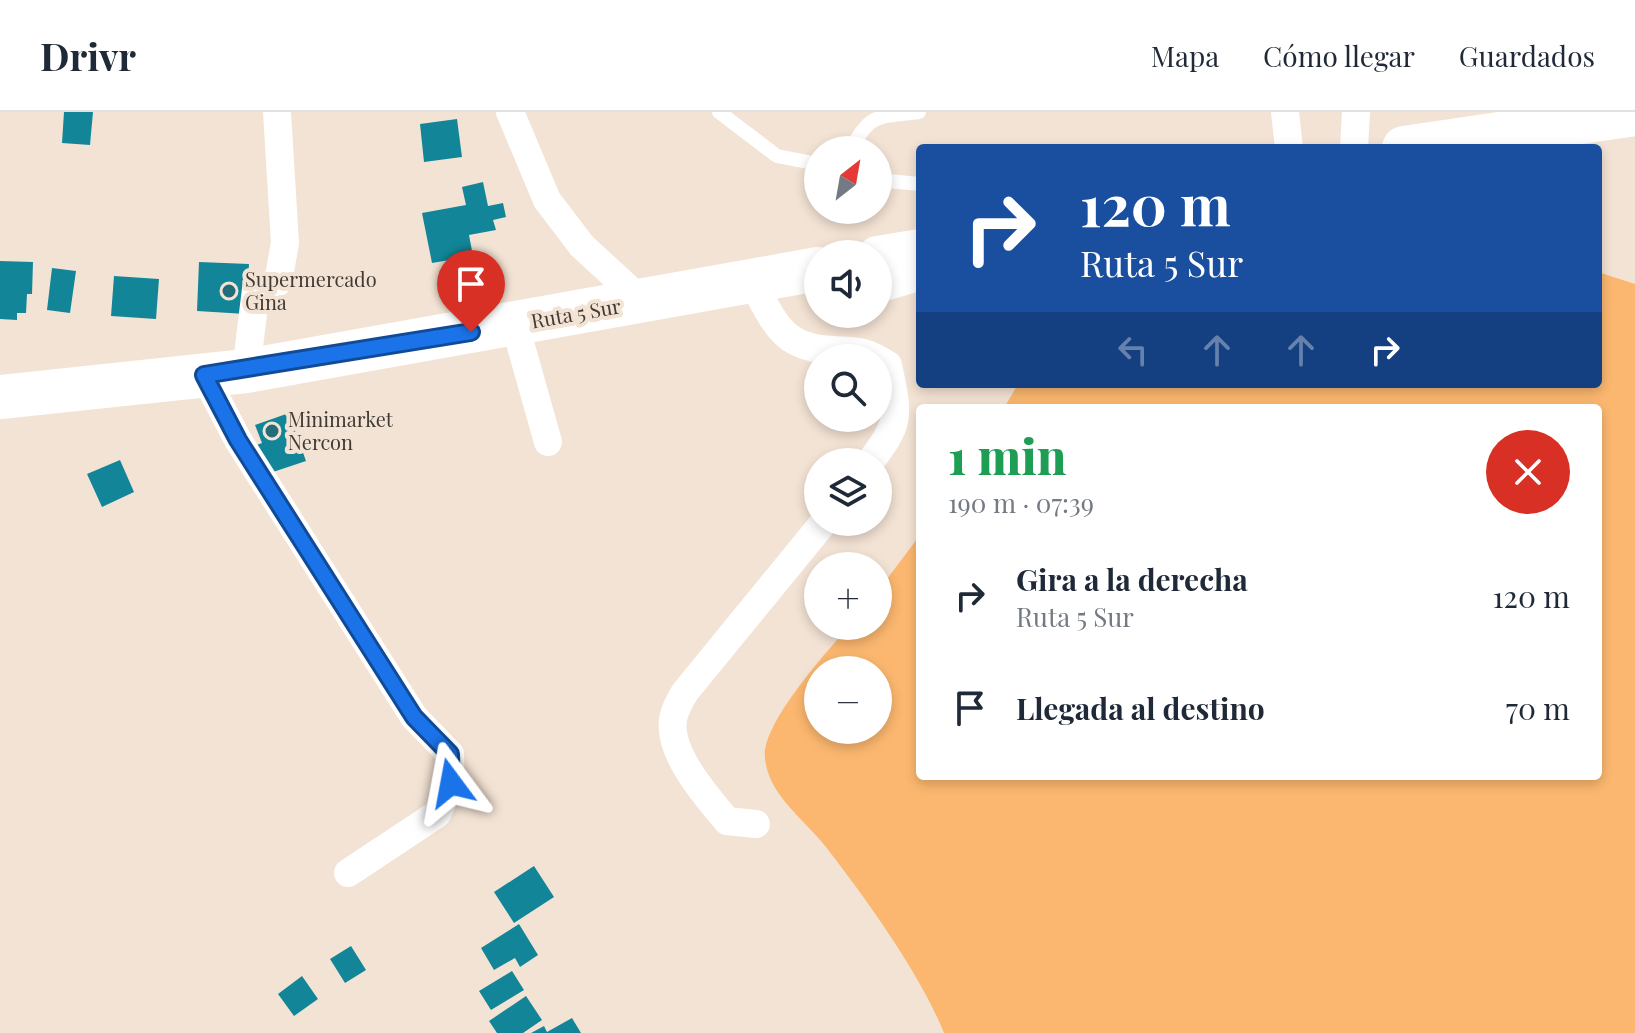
<!DOCTYPE html>
<html lang="es">
<head>
<meta charset="utf-8">
<style>
	body { margin:0; font-family:"Playfair Display",serif; background:#f6f6f7; color:#1f2937; height:100vh; display:flex; flex-direction:column; font-size:30px; white-space:nowrap }
	* { box-sizing:border-box; margin:0 }
	p { font-size:26px; color:#747a83 }
	.icon { flex:none; width:44px; height:44px; fill:none; stroke:currentColor; stroke-width:2; stroke-linecap:round; stroke-linejoin:round }
	.map { position:relative; flex:1; overflow:hidden }
	.drawer { position:absolute; left:916px; top:292px; width:686px; height:376px; display:flex; flex-direction:column; background:#fff; border-radius:8px; box-shadow:0 4px 12px #0003 }
	.drawer>* { flex:none }
	.hud { position:absolute; left:916px; top:32px; width:686px; height:244px; border-radius:8px; box-shadow:0 4px 12px #0003; background:#1a4fa0; color:#fff; overflow:hidden }
	.needle { width:52px; rotate:31deg }
	.tools { position:absolute; left:804px; top:24px; display:grid; gap:16px }
	.tools a { display:grid; place-items:center; width:88px; height:88px; border-radius:50%; background:#fff; box-shadow:0 4px 12px #0003; font-size:40px }
	.pin { position:absolute; display:grid; place-items:center; width:68px; height:68px; color:#fff; margin:-82px -34px; border-radius:50% 50% 50% 0; rotate:-45deg; box-shadow:0 0 8px #0007 }
	.pin .icon { rotate:45deg }
	.me { position:absolute; width:88px; margin:-44px; rotate:347deg; stroke-linejoin:round; filter:drop-shadow(0 0 6px #0008) }
	.turn { display:flex; align-items:center; gap:28px; height:168px; padding:0 32px; font-size:36px }
	.turn .icon { width:104px; height:104px; stroke-width:2.5 }
	.turn b { display:block; font-size:56px; line-height:68px }
	.lanes { display:flex; align-items:center; height:76px; padding:0 32px; background:#0003; justify-content:center; gap:40px; direction:ltr }
	.lanes .off { opacity:.35 }
	.round { display:grid; place-items:center; flex:none; width:84px; height:84px; border-radius:42px; background:#f6f6f7 }
	.overview { display:flex; align-items:center; justify-content:space-between; height:136px; padding:0 32px }
	h1 { font-size:48px; font-weight:800; line-height:60px; color:#1e9e55 }
	ul { padding:0; list-style:none }
	li { display:flex; align-items:center; gap:24px; height:112px; padding:0 32px }
	li div { flex:1 }
	li b { display:block; font-size:30px }
	li em { font-style:normal }
	header { display:flex; align-items:center; gap:48px; box-sizing:border-box; height:112px; padding:0 40px; background:#fff; border-bottom:2px solid #e0e1e3 }
	header strong { font-size:38px }
	nav { display:flex; gap:44px; margin-inline-start:auto; font-size:28px }
	.map>svg:first-child { display:block }
</style>
</head>
<body>
<header>
<strong>Drivr</strong>
<nav><a>Mapa</a><a>Cómo llegar</a><a>Guardados</a></nav>
</header>
<div class="map">
<svg width="1635" height="921" viewBox="0 0 1635 921">
	<rect width="100%" height="100%" fill="#f3e3d4"/>
	<path fill="#fbb76f" fill-rule="evenodd" d="M1598,160L1635,172V921H944C920,861 866,787 826,735C805,708 768,683 765,646C761,612 827,540 849,514H878V479L920,423V664H1598V296H1004L1018,272H1598ZM878,558V618H818V558Z"/>
	<path fill="#128698" d="M64,0H93L90,33L62,31Z
		M457,7L462,45L424,50L420,12Z
		M483,70L488,94L503,91L506,105L493,108L496,118L469,123L473,144L432,151L422,101L466,93L462,75Z
		M0,149L33,150L32,182H27L26,201H17V208L0,207Z
		M199,150L249,152L246,202L197,199Z
		M52,156L76,159L70,201L47,198Z
		M114,164L159,167L156,207L111,204Z
		M289,301L306,349L261,364L251,335L262,331L255,313Z
		M120,348L134,380L102,395L87,362Z
		M534,754L554,785L514,811L494,780Z
		M519,812L538,843L520,855L515,846L494,858L481,836Z
		M351,834L366,858L345,871L330,847Z
		M512,859L524,878L491,898L479,879Z
		M302,864L318,887L294,904L278,882Z
		M526,884L542,908L523,921H497L489,909Z
		M572,906L581,921H531L544,914L547,920Z"/>
	<g fill="none" stroke-linecap="round" stroke-linejoin="round">
		<path stroke="#fff" stroke-width="14" d="M719,0L777,44L818,52
			M851,38C869,0 880,5 919,0
			M878,61L888,69L920,72"/>
		<path stroke="#fff" stroke-width="22" d="M878,180L920,168"/>
		<path stroke="#fff" stroke-width="28" d="M510,0L547,88L582,134L643,190
			M1285,0L1289,36
			M1354,36L1356,0
			M752,170C775,210 781,236 833,238C849,239 862,238 876,246
			M515,213L548,330
			M246,259L256,177L278,170L285,131L277,0
			M204,263L238,328L414,605L450,642L451,671L437,702L348,761
			M870,350C902,309 898,303 888,253L878,247
			M756,712L727,709C707,685 664,637 674,603C676,595 681,587 685,580L824,410"/>
		<path stroke="#fff" stroke-width="44" d="M1404,36L1635,2
			M878,146L920,139
			M0,285L246,259L818,157"/>
	</g>
	<g fill="none" stroke-linecap="round" stroke-linejoin="round">
		<defs>
			<path id="route" d="M451,671L450,642L414,605L238,328L204,263L471,220"/>
		</defs>
		<use href="#route" stroke="#114b97" stroke-width="20"/>
		<use href="#route" stroke="#1a73e8" stroke-width="14"/>
	</g>
	<g fill="#256c79" stroke="#f3e3d4" stroke-width="3">
		<circle cx="229" cy="179" r="8"/>
		<circle cx="272" cy="319" r="8"/>
	</g>
	<g text-anchor="middle" stroke-width="8" stroke-linejoin="round" paint-order="stroke">
		<g font-size="20" fill="#423b35" stroke="#f3e3d4" text-anchor="start">
			<text x="245" y="175">Supermercado<tspan x="245" dy="23">Gina</tspan></text>
			<text x="288" y="315">Minimarket<tspan x="288" dy="23">Nercon</tspan></text>
		</g>
		<g font-size="20" fill="#423b35" stroke="#f3e3d4">
			<text transform="translate(576 202) rotate(-10)" y="7">Ruta 5 Sur</text>
		</g>
	</g>
</svg>
<div class="tools">
<a><svg class="needle" viewBox="-14 -14 28 28"><path d="M0-13l5 13h-10z" fill="#e53935"/><path d="M0 13l5-13h-10z" fill="#747a83"/></svg></a>
<a><svg class="icon" aria-label="sound" viewBox="0 0 24 24"><path d="M4 9h4l5-4v14l-5-4H4zM17 9q2 3 0 6"/></svg></a>
<a><svg class="icon" aria-label="search" viewBox="0 0 24 24"><circle cx="10" cy="10" r="6"/><path d="M15 15l6 6"/></svg></a>
<a><svg class="icon" aria-label="layers" viewBox="0 0 24 24"><path d="M12 4l9 5-9 5-9-5zM3 14l9 5 9-5"/></svg></a>
<a>+</a>
<a>−</a>
</div>
<div class="pin" style="left:471px;top:220px;background:#d93025"><svg class="icon" aria-label="arrive" viewBox="0 0 24 24"><path d="M6 21V4h12l-3 4 3 4H6"/></svg></div>
<svg class="me" style="left:451px;top:671px" viewBox="-20 -20 40 40"><path d="M0-17L14 15 0 8-14 15z" fill="#1a73e8" stroke="#fff" stroke-width="4"/></svg>
<div class="hud">
<div class="turn"><svg class="icon" aria-label="right" viewBox="0 0 24 24"><path d="M7 20v-9h11M14 6l5 5-5 5"/></svg><div><b>120 m</b>Ruta 5 Sur</div></div>
<div class="lanes"><svg class="icon off" aria-label="left" viewBox="0 0 24 24"><path d="M17 20v-9H6M10 6l-5 5 5 5"/></svg><svg class="icon off" aria-label="ahead" viewBox="0 0 24 24"><path d="M12 20V5M6 11l6-6 6 6"/></svg><svg class="icon off" aria-label="ahead" viewBox="0 0 24 24"><path d="M12 20V5M6 11l6-6 6 6"/></svg><svg class="icon" aria-label="right" viewBox="0 0 24 24"><path d="M7 20v-9h11M14 6l5 5-5 5"/></svg></div>
</div>
<section class="drawer">
<div class="overview"><div><h1>1 min</h1><p>190 m · 07:39</p></div><a class="round" style="background:#d93025;color:#fff"><svg class="icon" aria-label="close" viewBox="0 0 24 24"><path d="M6 6l12 12M18 6L6 18"/></svg></a></div>
<ul>
<li><svg class="icon" aria-label="right" viewBox="0 0 24 24"><path d="M7 20v-9h11M14 6l5 5-5 5"/></svg><div><b>Gira a la derecha</b><p>Ruta 5 Sur</p></div><em>120 m</em></li>
<li><svg class="icon" aria-label="arrive" viewBox="0 0 24 24"><path d="M6 21V4h12l-3 4 3 4H6"/></svg><div><b>Llegada al destino</b></div><em>70 m</em></li>
</ul>
</section>
</div>
</body>
</html>
